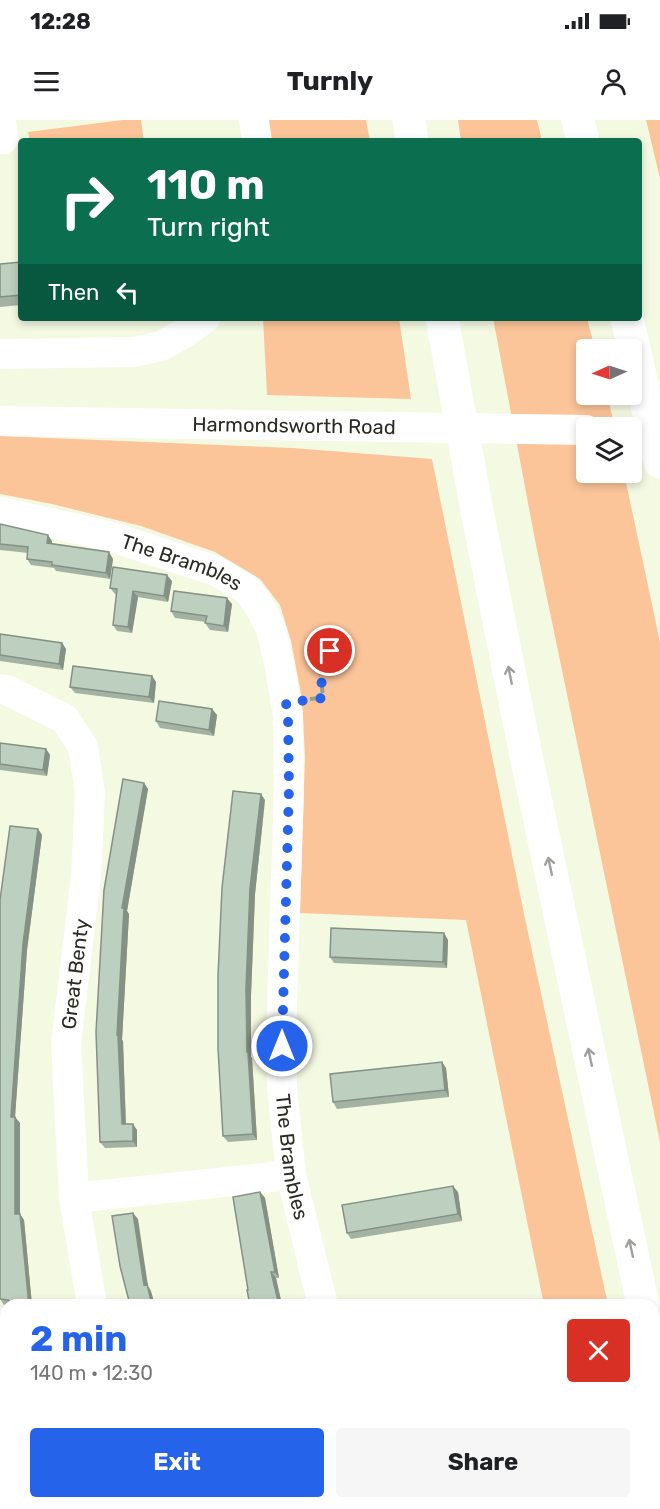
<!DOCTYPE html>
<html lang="en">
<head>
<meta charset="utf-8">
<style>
	body { margin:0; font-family:Rubik,sans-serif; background:#f6f6f6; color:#202124; height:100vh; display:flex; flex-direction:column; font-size:22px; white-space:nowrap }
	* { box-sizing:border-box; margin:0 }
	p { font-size:20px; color:#757577 }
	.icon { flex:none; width:33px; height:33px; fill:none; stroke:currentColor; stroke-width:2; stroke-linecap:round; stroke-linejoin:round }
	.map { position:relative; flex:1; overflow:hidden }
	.drawer { position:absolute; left:0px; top:1179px; width:660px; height:210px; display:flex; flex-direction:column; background:#fff; border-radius:18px 18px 0 0; box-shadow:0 3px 9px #0003 }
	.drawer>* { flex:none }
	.guide { position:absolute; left:18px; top:18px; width:624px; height:183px; border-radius:6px; box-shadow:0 3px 9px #0003; background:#0b6e4f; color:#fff; overflow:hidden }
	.needle { width:39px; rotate:267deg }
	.tools { position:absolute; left:576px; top:219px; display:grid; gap:12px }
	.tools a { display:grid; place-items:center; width:66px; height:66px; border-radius:6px; background:#fff; box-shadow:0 3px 9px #0003; font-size:30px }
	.pin { position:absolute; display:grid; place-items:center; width:51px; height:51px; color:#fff; margin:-26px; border:3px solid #fff; border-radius:50%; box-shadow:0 2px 6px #0007 }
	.me { position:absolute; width:66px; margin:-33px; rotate:0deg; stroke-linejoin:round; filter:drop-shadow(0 0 4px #0008) }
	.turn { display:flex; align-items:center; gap:21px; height:126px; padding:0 30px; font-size:27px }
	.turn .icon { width:78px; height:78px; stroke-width:2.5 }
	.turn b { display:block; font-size:42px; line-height:51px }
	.then { display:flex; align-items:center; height:57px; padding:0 30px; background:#0003; gap:12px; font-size:22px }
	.round { display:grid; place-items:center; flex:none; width:63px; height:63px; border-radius:6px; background:#f6f6f6 }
	.head { display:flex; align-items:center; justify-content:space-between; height:102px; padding:0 30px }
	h1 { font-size:36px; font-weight:700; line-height:45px; color:#2563eb }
	.button { display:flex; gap:12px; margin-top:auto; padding:12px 30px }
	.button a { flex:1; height:69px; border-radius:6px; background:#2563eb; color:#fff; font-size:24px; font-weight:700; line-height:69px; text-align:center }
	.button a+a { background:#f6f6f6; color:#202124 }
	.status { display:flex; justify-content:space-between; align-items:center; height:42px; padding:0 30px; background:#fff; direction:ltr }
	.status svg { height:16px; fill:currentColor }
	header { display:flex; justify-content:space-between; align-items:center; height:78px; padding:0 30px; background:#fff; font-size:27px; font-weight:700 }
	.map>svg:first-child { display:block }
</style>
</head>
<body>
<div class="status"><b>12:28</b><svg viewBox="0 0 49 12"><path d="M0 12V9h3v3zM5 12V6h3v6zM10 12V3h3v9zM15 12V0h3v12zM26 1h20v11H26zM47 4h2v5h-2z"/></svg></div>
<header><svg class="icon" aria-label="menu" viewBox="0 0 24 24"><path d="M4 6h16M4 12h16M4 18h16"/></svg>Turnly<svg class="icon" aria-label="person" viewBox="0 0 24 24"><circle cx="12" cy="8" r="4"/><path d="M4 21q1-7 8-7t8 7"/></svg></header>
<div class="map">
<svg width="660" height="1389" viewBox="0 0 660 1389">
	<rect width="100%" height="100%" fill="#f4f9e2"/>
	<path fill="#fbc499" d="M123,0H141L144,21H30L28,12Z
		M261,0H366L370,21H264Z
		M458,0H537L542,21H461Z
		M646,0H660V58Z
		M263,198H399L411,279L267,275Z
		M493,198H587L595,229L586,230V274L607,275L615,307L586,308V352L624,353L660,522V1022L536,425Z
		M0,316L293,328L432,339L524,794L608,1185H544L466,800L300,793L305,637L302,579L291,521L280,485L260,459L215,432L141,406L52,384L0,374Z
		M584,1383H650L652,1389H585Z"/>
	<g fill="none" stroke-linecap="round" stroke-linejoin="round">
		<path stroke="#9b9f8e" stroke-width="4" stroke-dasharray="6 3" stroke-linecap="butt" d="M310,579L323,578L320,546L330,531"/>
		<g stroke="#fff" stroke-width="30">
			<path d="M1,0L3,19"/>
			<path d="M254,0L257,21"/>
			<path d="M0,234L134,232L161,226L183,214L205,198"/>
			<path id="s1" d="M0,301L586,310"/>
			<path id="s2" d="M0,392L109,416L216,451L248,470L261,489L271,509L280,548L288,595L289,668L282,883V968L291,1055L323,1185"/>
			<path d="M0,569L7,570L65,599L83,627L90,673L86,757L66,923L74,1078L92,1185"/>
			<path d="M74,1078L291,1055"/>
			<path d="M0,1203L6,1202"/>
			<path d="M131,1383V1389"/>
			<path d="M384,1383L385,1389"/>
		</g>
		<path stroke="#fff" stroke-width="33" d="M409,0L412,21
			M578,0L583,21
			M442,198L477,391L523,621L643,1185
			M627,198L660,342
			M654,1238L660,1267"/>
	</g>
	<path fill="#a3b2a3" d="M21,142V185L0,187V144Z
		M0,404L52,421V424L113,439L110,459L56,451L54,448L31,445L27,439L28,433L0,430Z
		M172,461L168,482L138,477L132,513L117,511L113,505L117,474H115L110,468Z
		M232,484L228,512L210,510L205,503L206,502L175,498L171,491Z
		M0,514L62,523L66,529L63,550L0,541Z
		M152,556L156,562L154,583L75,573L70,567Z
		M212,589L217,595L214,616L160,608L156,601Z
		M0,623L46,629L50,635L47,656L0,650Z
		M144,663L148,669L127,791L129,794L122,920L123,921L126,1004L137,1010V1027L105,1028L100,1022L96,912Z
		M265,680L255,774L251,875V937L252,938L257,1020L228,1022L223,1016Z
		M38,709L42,715L27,830L15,997L20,1003V1094L24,1100L32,1185H4L0,1179V780Z
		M444,813L448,820L447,848L334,843L330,837Z
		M442,942L446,948L449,977L337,989L333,982Z
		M260,1072L265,1078L279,1158H276L282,1185H250L248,1170Z
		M458,1072L462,1101L351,1119L347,1113Z"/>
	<path fill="#849185" d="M48,415L52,421L51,429L47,423Z
		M109,432L113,439L110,459L106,453Z
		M167,455L172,461L168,482L164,476Z
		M133,471L138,477L132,513L128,507Z
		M227,478L232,484L228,512L224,506Z
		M62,523L66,529L63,550L59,544Z
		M152,556L156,562L154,583L149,577Z
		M212,589L217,595L214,616L209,610Z
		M46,629L50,635L47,656L43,650Z
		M144,663L148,669L127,791L129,794L122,920L123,921L126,1011L122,1004L117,915L122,788Z
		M261,674L265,680L255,774L251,875V937L252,938L257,1020L253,1014L247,932L246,869L250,768Z
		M38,709L42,715L27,830L15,997L20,1003V1100L15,1094L11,997L23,824Z
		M444,813L448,820L447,848L443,842Z
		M442,942L446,948L449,977L445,970Z
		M133,1004L137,1010V1027L133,1021Z
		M453,1066L458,1072L462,1101L458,1094Z
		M260,1072L265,1078L279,1158L275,1152Z
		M133,1093L138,1099L148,1166L151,1171L155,1185H152L144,1165Z
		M20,1094L24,1100L32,1185H29Z
		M271,1152L276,1158L282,1185H279Z
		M86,1383H90V1389H85Z
		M198,1383H202V1389H198Z"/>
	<path fill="#bdcfbe" stroke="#849185" stroke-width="1.5" d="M21,142V175L0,177V144Z
		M0,404L48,415L47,423L109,432L106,453L52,445V442L27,439L28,427L0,424Z
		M113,447L167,455L164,476L133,471L128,507L113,505L117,469L110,468Z
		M174,471L227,478L224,506L205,503L207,496L171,491Z
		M0,514L62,523L59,544L0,535Z
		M73,546L152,556L149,577L70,567Z
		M159,581L212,589L209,610L156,601Z
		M0,623L46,629L43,650L0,644Z
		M123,659L144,663L122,788H124L117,915H118L122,1004H133V1021L100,1022L96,912L104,770Z
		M233,671L261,674L250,768L246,869L247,932H248L253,1014L223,1016L218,928V856L222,768Z
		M10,706L38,709L23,824L11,997H15V1094H20L29,1185H15L8,1180L0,1179V780Z
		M331,808L444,813L443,842L330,837Z
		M442,942L445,970L333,982L330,954Z
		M453,1066L458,1094L347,1113L342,1085Z
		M260,1072L275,1152H271L279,1185H250L247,1170H248L233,1077Z
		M133,1093L144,1165L147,1164L152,1185H130L120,1146L112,1096Z
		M6,1212V1240H5L3,1213Z
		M64,1383H86L85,1389H64Z
		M177,1383H198V1389H177Z
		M306,1383H336L339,1389H308Z"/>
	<defs><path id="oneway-shaft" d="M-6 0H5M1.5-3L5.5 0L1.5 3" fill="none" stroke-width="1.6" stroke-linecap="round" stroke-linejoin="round" transform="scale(1.5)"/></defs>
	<g stroke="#9fa09c">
		<use href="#oneway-shaft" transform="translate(510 555) rotate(-101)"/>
		<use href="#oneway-shaft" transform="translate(550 746) rotate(-102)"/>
		<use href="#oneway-shaft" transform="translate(590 937) rotate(-102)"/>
		<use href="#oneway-shaft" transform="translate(631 1128) rotate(-102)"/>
	</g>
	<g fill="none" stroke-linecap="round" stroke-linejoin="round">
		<path stroke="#2563eb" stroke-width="10" stroke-dasharray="0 18" d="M282,926L289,668L288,595L286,583L323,578L320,546L330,531"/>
	</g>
	<g text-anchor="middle" stroke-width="4.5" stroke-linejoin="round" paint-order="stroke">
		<g font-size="20" fill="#2a2c23" stroke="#fff">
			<text dy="7" stroke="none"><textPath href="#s1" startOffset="294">Harmondsworth Road</textPath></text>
			<text dy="7" stroke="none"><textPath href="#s2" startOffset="189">The Brambles</textPath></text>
			<text transform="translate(75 854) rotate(-83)" y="7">Great Benty</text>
			<text dy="7" stroke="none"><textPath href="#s2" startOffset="837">The Brambles</textPath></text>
		</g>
	</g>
</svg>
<div class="tools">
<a><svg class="needle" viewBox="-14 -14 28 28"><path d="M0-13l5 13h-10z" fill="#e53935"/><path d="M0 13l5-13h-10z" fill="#757577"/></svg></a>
<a><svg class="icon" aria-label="layers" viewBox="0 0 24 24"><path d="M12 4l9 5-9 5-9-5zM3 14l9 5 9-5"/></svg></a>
</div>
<div class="pin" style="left:330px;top:531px;background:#d93025"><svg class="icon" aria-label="arrive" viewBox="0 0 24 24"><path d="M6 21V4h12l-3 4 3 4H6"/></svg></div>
<svg class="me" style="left:282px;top:926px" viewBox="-20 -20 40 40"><circle r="17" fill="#2563eb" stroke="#fff" stroke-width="3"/><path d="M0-11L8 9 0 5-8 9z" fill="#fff"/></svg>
<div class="guide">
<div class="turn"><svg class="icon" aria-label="right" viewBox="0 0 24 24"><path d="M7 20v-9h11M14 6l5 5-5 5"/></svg><div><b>110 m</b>Turn right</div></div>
<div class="then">Then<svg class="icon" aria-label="left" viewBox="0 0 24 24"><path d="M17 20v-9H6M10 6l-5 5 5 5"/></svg></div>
</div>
<section class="drawer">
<div class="head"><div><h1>2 min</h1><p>140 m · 12:30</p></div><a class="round" style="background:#d93025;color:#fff"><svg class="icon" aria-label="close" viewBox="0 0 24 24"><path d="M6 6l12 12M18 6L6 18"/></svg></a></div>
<div class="button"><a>Exit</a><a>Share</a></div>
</section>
</div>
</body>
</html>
